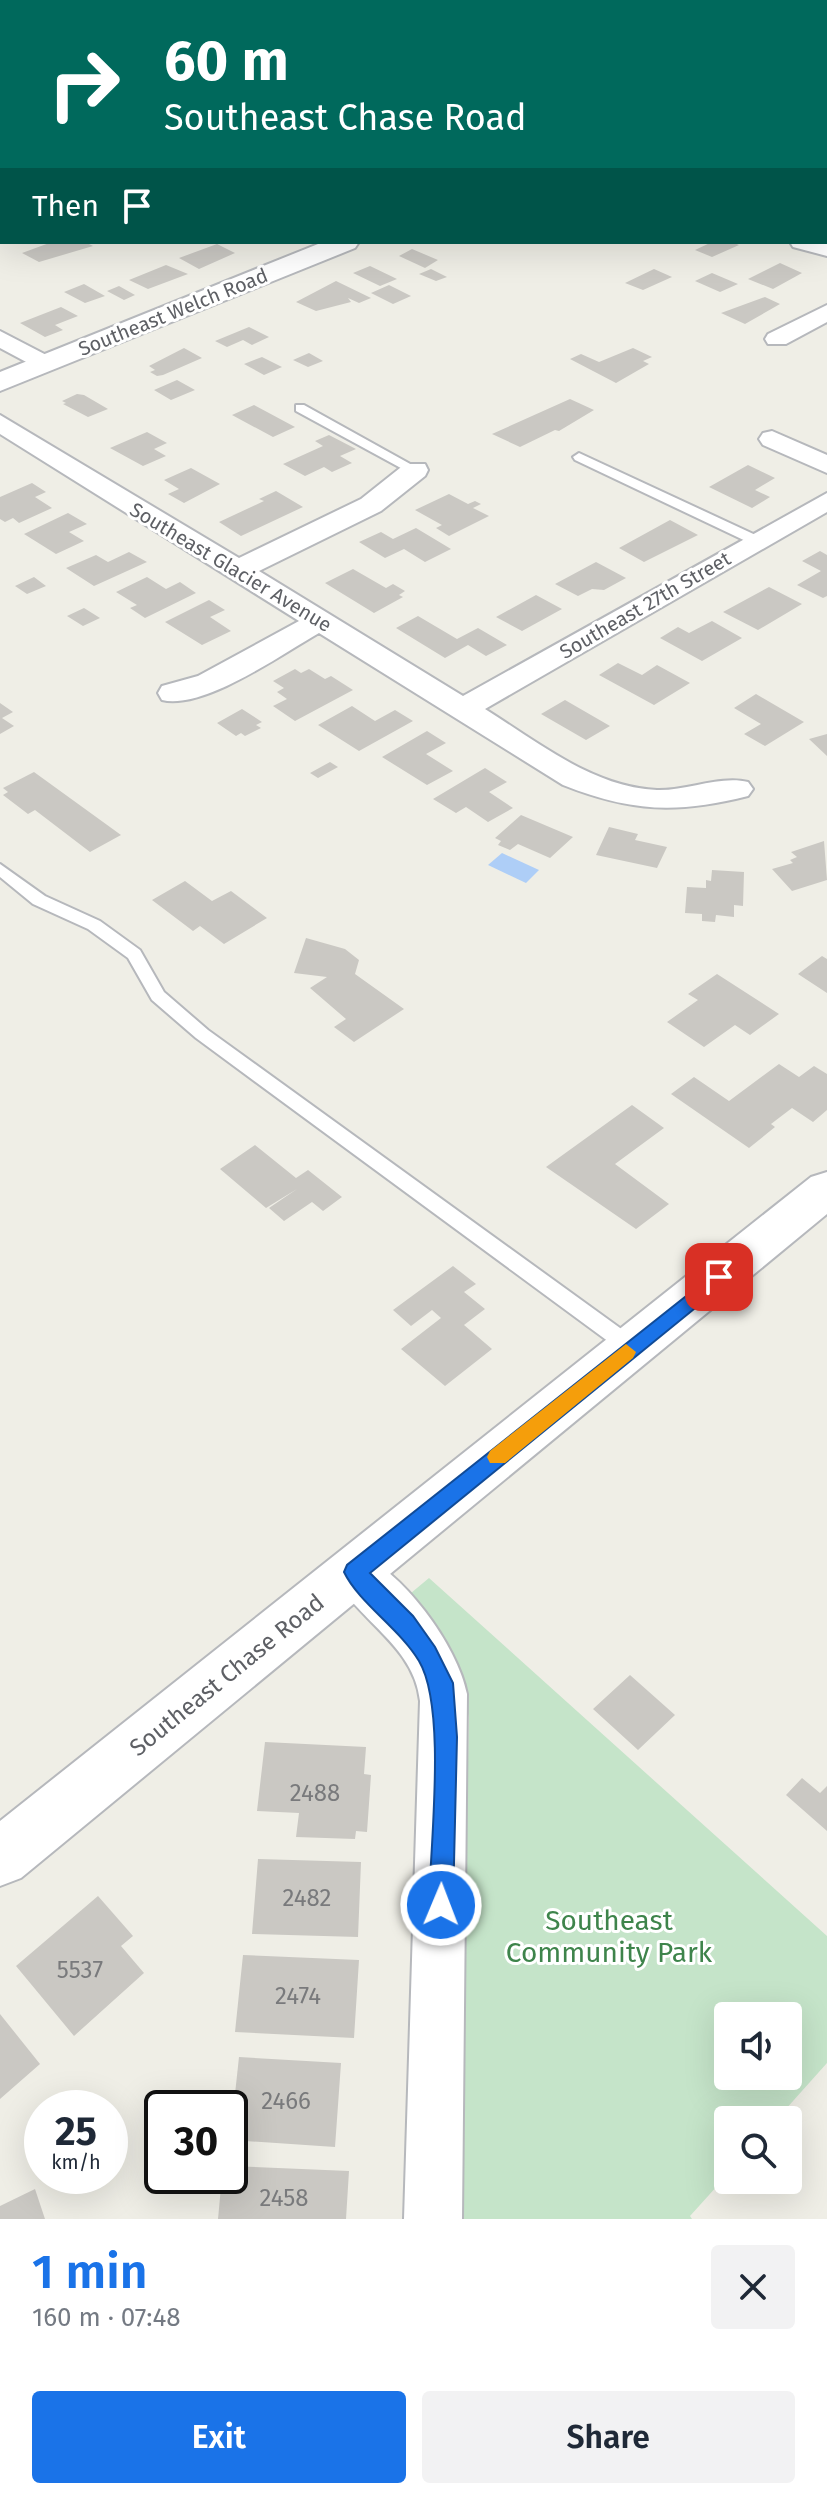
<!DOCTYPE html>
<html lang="en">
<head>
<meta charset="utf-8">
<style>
	body { margin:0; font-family:"Fira Sans",sans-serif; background:#f2f2f3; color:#1f2937; height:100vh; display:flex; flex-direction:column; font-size:30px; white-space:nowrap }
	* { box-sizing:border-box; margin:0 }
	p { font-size:26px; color:#747a83 }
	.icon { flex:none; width:44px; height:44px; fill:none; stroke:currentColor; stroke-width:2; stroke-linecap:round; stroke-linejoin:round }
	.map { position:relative; height:2219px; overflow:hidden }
	.panel { display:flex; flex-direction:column; background:#fff; flex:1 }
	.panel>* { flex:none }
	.hud { position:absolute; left:0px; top:0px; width:828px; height:244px; box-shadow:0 8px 32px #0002; background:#00695c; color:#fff; overflow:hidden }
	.tools { position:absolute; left:714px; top:2002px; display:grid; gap:16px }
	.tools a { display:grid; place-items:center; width:88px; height:88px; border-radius:8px; background:#fff; box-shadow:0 8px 32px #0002; font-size:40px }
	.speed { position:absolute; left:24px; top:2090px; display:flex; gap:16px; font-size:40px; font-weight:700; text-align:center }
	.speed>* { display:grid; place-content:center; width:104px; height:104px; border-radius:50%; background:#fff; box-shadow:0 8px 32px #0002; line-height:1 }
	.speed small { font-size:20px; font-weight:400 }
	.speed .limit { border:4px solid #111; border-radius:12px; background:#fff; color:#111 }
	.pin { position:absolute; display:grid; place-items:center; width:68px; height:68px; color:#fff; margin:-34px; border-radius:16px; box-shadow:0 4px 12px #0006 }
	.me { position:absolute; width:88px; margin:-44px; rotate:1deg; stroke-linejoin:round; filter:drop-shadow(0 0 6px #0008) }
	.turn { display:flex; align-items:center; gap:28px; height:168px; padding:0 32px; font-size:36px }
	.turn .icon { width:104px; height:104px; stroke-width:2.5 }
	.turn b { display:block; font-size:56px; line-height:68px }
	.then { display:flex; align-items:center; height:76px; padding:0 32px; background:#0003; gap:16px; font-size:30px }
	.round { display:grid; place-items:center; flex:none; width:84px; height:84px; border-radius:8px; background:#f2f2f3 }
	.headline { display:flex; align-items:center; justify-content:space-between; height:136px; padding:0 32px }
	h1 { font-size:48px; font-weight:600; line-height:60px; color:#1a73e8 }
	.primary-button { display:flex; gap:16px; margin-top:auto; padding:16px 32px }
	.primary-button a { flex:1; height:92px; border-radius:8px; background:#1a73e8; color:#fff; font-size:32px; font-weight:600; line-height:92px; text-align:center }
	.primary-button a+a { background:#f2f2f3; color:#1f2937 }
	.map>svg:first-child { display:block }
</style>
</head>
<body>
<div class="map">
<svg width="827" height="2219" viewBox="0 0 827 2219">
	<rect width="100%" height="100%" fill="#efeee6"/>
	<path fill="#c5e4c9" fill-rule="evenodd" d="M429,1578L827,1936V2063L776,2120H728V2174L690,2216L692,2219H458L469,1717L456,1667L405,1598ZM728,2016H788V2076H728Z"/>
	<path fill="#aecef7" d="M502,853L539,870L526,883L488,865Z"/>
	<path fill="#cac8c3" d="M52,242H85L93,246L39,262L22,253Z
		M712,242H732L739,245L712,257L695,250Z
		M217,244L235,253L199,269L179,258Z
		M412,249L438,260L425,268L399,256Z
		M780,263L802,273L773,289L748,279Z
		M166,265L188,274L148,289L129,280Z
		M370,266L397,279L380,286L353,273Z
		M431,269L447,277L436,281L419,274Z
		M654,269L672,277L643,290L625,283Z
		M712,273L738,284L720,292L695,281Z
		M336,281L371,298L359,303L348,298L351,302L316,311L296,302Z
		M84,284L105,296L85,303L64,292Z
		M389,285L411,296L393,304L371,293Z
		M119,286L135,295L124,300L107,291Z
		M765,297L780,304L745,324L721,313Z
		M61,307L78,316L55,325L63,330L45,337L20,323Z
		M249,327L269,337L252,345L243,340L227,347L215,341Z
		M184,348L202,358L163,375L157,376L150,372L155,370L149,366Z
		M633,348L652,357L643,361L649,364L616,383L570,359L581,354L599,362Z
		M309,353L323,361L308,367L293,360Z
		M262,357L282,367L264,375L244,364Z
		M177,380L195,390L171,400L154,390Z
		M77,394L84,395L108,409L88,417L63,404L66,403L62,401Z
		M570,399L594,410L559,431L555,430L520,447L492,434Z
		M254,405L295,427L273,437L232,415Z
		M147,432L167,443L154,449L166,456L143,466L110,448Z
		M329,435L356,449L340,456L352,463L332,472L324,467L305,476L283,464L323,446L315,441Z
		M748,465L775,478L755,490L770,497L752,508L709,487Z
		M191,468L220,484L184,503L168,494L179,489L164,480Z
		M32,483L46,492L35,497L52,508L19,523L13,518L5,522L0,519V497Z
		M276,491L303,507L241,536L219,522L264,501L259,499Z
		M449,494L468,504L475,501L481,504L473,508L489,516L449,536L436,528L442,525L415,510Z
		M68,513L87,524L69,532L84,541L56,554L24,534Z
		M670,520L698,535L644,562L619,548Z
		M416,528L451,549L425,562L404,549L385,558L359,542L381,532L393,539Z
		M820,551L827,555V596L823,598L797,585L821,571L802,561Z
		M129,552L147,562L94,586L66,568L96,555L108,562Z
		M596,562L626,578L604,590L592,589L578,596L555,584Z
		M353,569L386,588L393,584L405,591L399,595L403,597L374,613L325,583Z
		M34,577L46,586L27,594L15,586Z
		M147,577L166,589L180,582L196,593L145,618L130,608L137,605L116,592Z
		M769,587L802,604L758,630L723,612Z
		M536,595L562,609L522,631L496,617Z
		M209,600L225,610L210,617L231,631L202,645L165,622Z
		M84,608L100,618L83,626L67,616Z
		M418,616L457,639L478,628L507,645L486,656L468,645L445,658L396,628Z
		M712,621L742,638L702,661L660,638L678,627L689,633Z
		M618,663L642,675L657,665L690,683L654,705L599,675Z
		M295,669L301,673L309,669L325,679L331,676L353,690L295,721L273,706L287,699L277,692L284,688L273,681Z
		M756,694L804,722L765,746L744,734L761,724L734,708Z
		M565,700L610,726L586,740L541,714Z
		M0,703L13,712L2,718L14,726L0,734Z
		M352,706L375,721L395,710L413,721L359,751L318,725Z
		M242,709L262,722L256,725L261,728L245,736L241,733L236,736L217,723Z
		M427,731L446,743L426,754L453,771L427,785L382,757Z
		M827,734V756L809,739Z
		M330,762L338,767L318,778L310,773Z
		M485,768L507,782L489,792L513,808L488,822L466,807L456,813L433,799Z
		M34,772L121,835L90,852L35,810L28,814L3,795L8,792L3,788Z
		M521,815L573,837L550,858L518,844L510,850L498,845L501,841L495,838Z
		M609,827L638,834L635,840L667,847L657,868L596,855Z
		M824,841L827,880L792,891L772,869L793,863L790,860L797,857L791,852Z
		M712,870L744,872L743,906L734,905V917L716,915L715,922L702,921V914L685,913L687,887L706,888V880L711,881Z
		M185,881L212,901L231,891L267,918L224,944L200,926L193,931L152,900Z
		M306,938L345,949L359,960L355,974L404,1009L354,1042L334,1027L346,1019L310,988L327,977L294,973Z
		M822,956L827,959V993L798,974Z
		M717,974L779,1014L750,1035L735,1025L704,1047L667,1022L698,1000L688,994Z
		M779,1064L799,1077L814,1066L827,1074V1110L813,1122L792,1108L771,1124L775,1127L749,1148L671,1094L694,1077L729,1101Z
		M632,1105L664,1128L615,1164L669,1204L636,1229L546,1167Z
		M255,1145L296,1178L308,1170L342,1197L323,1211L312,1202L284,1221L269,1208L297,1189L266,1208L220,1169Z
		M453,1266L476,1284L464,1292L485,1309L464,1325L492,1349L445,1386L401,1349L441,1318L432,1310L411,1326L393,1310Z
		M630,1675L675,1715L638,1750L593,1709Z
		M265,1742L366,1747L364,1774L371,1775L367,1832L356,1831L355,1839L296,1837L299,1813L257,1811Z
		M802,1778L820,1793L827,1786V1831L786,1795Z
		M258,1859L361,1862L358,1937L252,1934Z
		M98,1896L133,1936L121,1946L144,1973L74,2036L16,1966Z
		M243,1955L359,1960L354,2038L235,2032Z
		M0,2014L40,2064L0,2099Z
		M239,2057L341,2063L335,2147L230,2140Z
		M230,2166L349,2171L346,2219H218L222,2176H230Z
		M35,2189L45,2219H0V2206Z"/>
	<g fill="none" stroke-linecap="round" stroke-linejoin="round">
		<defs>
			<path id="service" d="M418,0H427L428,2H419Z
				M463,0H472L473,2H464Z
				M522,0H550L551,2H521Z
				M296,405H304L421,470L410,473L296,411Z
				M579,453L762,538L764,541L757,545L752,544L575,460L573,457Z
				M0,864L45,896L100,921L140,950L164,992L208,1030L638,1341L641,1347L638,1353L631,1355L624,1353L196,1038L152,1000L128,958L88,929L33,904L0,877Z"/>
			<path id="minor" d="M792,0H815L816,2H793Z
				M826,42H827V54H826Z
				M826,136H827V148H826Z
				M2,180V194L0,195V181Z
				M790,242H827V256L793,247Z
				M827,305V322L786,344H768L765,339L768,334Z
				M0,331L54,359L58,364L45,372L0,348Z
				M0,415L239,558L361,499L405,464H425L428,470L425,476L381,511L259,571L463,696L827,493V512L485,709C538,742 592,787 657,790C686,791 721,775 748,782L753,789L748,796C677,814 631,812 563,785L319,633C282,654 204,710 162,700L158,693L162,686L198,676L299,621L0,434Z
				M772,431L827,455V473L763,445L759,439L763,433Z
				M355,1552C401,1568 458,1646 467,1694L462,2219H404L420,1701C414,1644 355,1620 332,1572L339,1558Z"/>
			<path id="tertiary" d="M323,242H359L355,248L0,391V372Z
				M827,1172V1214L21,1878L0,1886V1821L811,1177Z"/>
			<path id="secondary" d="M0,26H2V40H0Z
				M826,64H827V78H826Z"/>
		</defs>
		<use href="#service" stroke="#b6b8bc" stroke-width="4"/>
		<use href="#minor" stroke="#b6b8bc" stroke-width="4"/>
		<use href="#tertiary" stroke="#b6b8bc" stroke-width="4"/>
		<use href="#secondary" stroke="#b8b9bf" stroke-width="4"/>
		<use href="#service" fill="#fff" fill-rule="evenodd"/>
		<use href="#minor" fill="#fff" fill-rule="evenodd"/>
		<use href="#tertiary" fill="#fff" fill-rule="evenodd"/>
		<use href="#secondary" fill="#fff" fill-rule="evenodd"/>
	</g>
	<path fill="#1a73e8" stroke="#114b97" stroke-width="2" d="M719,1270L726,1272L728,1277L726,1283L370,1573L413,1616L435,1647L453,1683L457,1737L453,1905L450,1914L441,1917L432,1914L429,1905C430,1847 447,1708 419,1661C400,1629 359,1603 344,1572L347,1565Z"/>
	<path fill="#f59e0b" d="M626,1344L636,1352L633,1358L505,1463H490L487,1457L490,1451Z"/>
	<g text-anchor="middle" stroke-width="6" stroke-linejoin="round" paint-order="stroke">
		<g font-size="20" fill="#5e6065" stroke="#fff">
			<text transform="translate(173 312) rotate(-22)" y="7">Southeast Welch Road</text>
			<text transform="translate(231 567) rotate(31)" y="7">Southeast Glacier Avenue</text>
			<text transform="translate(645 605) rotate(-30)" y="7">Southeast 27th Street</text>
		</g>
		<g font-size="24" fill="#5e6065" stroke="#fff">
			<text transform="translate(227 1675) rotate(-39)" y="8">Southeast Chase Road</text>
		</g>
		<g font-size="24" fill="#797a7c">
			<text x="315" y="1801">2488</text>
			<text x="307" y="1906">2482</text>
			<text x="80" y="1978">5537</text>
			<text x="298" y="2004">2474</text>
			<text x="286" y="2109">2466</text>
			<text x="284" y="2206">2458</text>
		</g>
		<g font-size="28" fill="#3e844b" stroke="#fff">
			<text x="609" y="1930">Southeast<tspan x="609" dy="32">Community Park</tspan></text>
		</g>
	</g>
</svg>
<div class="tools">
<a><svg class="icon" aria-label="sound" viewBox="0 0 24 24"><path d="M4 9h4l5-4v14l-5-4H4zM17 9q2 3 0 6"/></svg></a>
<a><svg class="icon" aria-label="search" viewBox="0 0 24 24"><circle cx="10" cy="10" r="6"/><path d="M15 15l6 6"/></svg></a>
</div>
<div class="speed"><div>25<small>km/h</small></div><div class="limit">30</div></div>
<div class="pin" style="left:719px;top:1277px;background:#d93025"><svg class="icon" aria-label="arrive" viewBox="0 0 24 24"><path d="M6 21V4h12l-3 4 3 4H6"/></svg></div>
<svg class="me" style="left:441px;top:1905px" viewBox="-20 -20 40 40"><circle r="17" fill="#1a73e8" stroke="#fff" stroke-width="3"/><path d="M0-11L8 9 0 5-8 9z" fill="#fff"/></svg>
<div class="hud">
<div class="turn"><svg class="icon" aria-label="right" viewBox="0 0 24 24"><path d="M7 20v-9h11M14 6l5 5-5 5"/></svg><div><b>60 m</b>Southeast Chase Road</div></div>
<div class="then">Then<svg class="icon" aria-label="arrive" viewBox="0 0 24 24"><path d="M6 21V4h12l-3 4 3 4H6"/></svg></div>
</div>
</div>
<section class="panel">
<div class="headline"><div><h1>1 min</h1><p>160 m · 07:48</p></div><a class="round"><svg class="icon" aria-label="close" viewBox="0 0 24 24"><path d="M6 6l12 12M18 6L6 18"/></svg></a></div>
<div class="primary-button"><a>Exit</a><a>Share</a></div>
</section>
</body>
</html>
